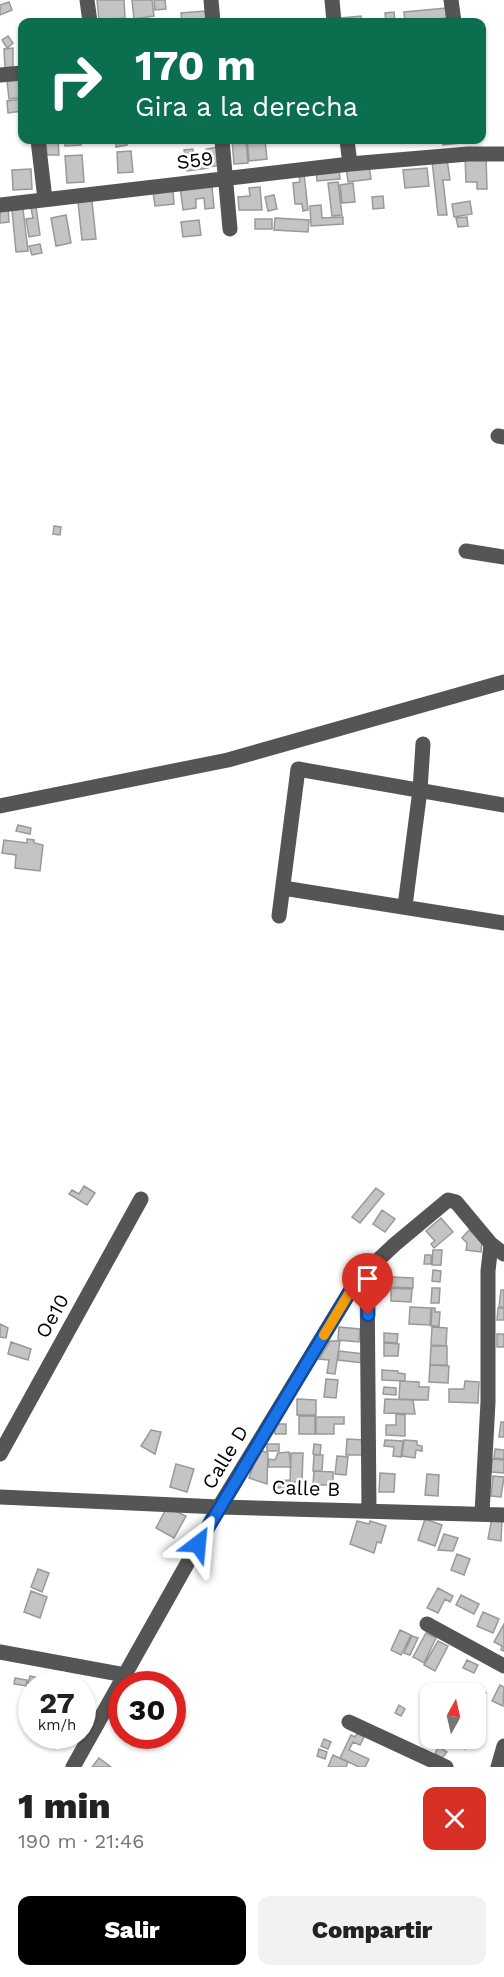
<!DOCTYPE html>
<html lang="es">
<head>
<meta charset="utf-8">
<style>
	body { margin:0; font-family:"Work Sans",sans-serif; background:#f2f2f2; color:#222; height:100vh; display:flex; flex-direction:column; font-size:22px; white-space:nowrap }
	* { box-sizing:border-box; margin:0 }
	p { font-size:20px; color:#767676 }
	.icon { flex:none; width:33px; height:33px; fill:none; stroke:currentColor; stroke-width:2; stroke-linecap:round; stroke-linejoin:round }
	.map { position:relative; height:1767px; overflow:hidden }
	.side { display:flex; flex-direction:column; background:#fff; flex:1 }
	.side>* { flex:none }
	.banner { position:absolute; left:18px; top:18px; width:468px; height:126px; border-radius:12px; box-shadow:0 2px 4px #0004; background:#0b6e4f; color:#fff; overflow:hidden }
	.needle { width:39px; rotate:8deg }
	.tools { position:absolute; left:420px; top:1683px; display:grid; gap:12px }
	.tools a { display:grid; place-items:center; width:66px; height:66px; border-radius:12px; background:#fff; box-shadow:0 2px 4px #0004; font-size:30px }
	.speed { position:absolute; left:18px; top:1671px; display:flex; gap:12px; font-size:30px; font-weight:700; text-align:center }
	.speed>* { display:grid; place-content:center; width:78px; height:78px; border-radius:50%; background:#fff; box-shadow:0 2px 4px #0004; line-height:1 }
	.speed small { font-size:15px; font-weight:400 }
	.speed .limit { border:9px solid #d22; background:#fff; color:#111 }
	.pin { position:absolute; display:grid; place-items:center; width:51px; height:51px; color:#fff; margin:-62px -26px; border-radius:50% 50% 50% 0; rotate:-45deg; box-shadow:0 0 6px #0007 }
	.pin .icon { rotate:45deg }
	.me { position:absolute; width:66px; margin:-33px; rotate:29deg; stroke-linejoin:round; filter:drop-shadow(0 0 4px #0008) }
	.turn { display:flex; align-items:center; gap:21px; height:126px; padding:0 18px; font-size:27px }
	.turn .icon { width:78px; height:78px; stroke-width:2.5 }
	.turn b { display:block; font-size:42px; line-height:51px }
	.round { display:grid; place-items:center; flex:none; width:63px; height:63px; border-radius:12px; background:#f2f2f2 }
	.overview { display:flex; align-items:center; justify-content:space-between; height:102px; padding:0 18px }
	h1 { font-size:36px; font-weight:800; line-height:45px }
	.button { display:flex; gap:12px; margin-top:auto; padding:12px 18px }
	.button a { flex:1; height:69px; border-radius:12px; background:#000; color:#fff; font-size:24px; font-weight:800; line-height:69px; text-align:center }
	.button a+a { background:#f2f2f2; color:#222 }
	.map>svg:first-child { display:block }
</style>
</head>
<body>
<div class="map">
<svg width="504" height="1767" viewBox="0 0 504 1767">
	<rect width="100%" height="100%" fill="#fff"/>
	<path fill="#c4c4c4" stroke="#999" stroke-width="1.5" d="M97,0H124L125,18L99,20Z
		M132,0H152L154,16L134,19Z
		M154,0H165L166,9L155,10Z
		M9,2L12,10L0,15V5Z
		M446,8L447,18L405,22L404,12Z
		M205,11L206,22H182L181,13Z
		M394,12L395,22H386L385,13Z
		M361,16L362,22H342L341,18Z
		M8,36L13,43L7,48L2,40Z
		M13,48V67L5,68L4,49Z
		M22,80V97L9,99L7,81Z
		M22,99V111L8,113L7,101Z
		M46,140H58L59,155H47Z
		M65,140H80L81,145L65,146Z
		M116,140H127V145L116,147Z
		M232,140H246L248,163L234,164Z
		M247,140H265L267,159L249,161Z
		M442,140H460V143L443,145Z
		M218,147L222,165L209,167L206,149Z
		M193,149V157L206,156L208,168L187,171L184,150Z
		M131,151L133,172L118,173L117,152Z
		M82,155L84,182L67,183L65,156Z
		M465,156H486L487,189H477V182H466Z
		M447,159L450,180H443L447,215H438L432,161Z
		M369,165L371,179L348,182L346,167Z
		M427,168L429,186L405,188L403,170Z
		M31,169L32,189L13,190L12,170Z
		M339,169L340,179L317,181L316,171Z
		M304,174L308,210L303,211L302,204H295L293,183L300,182L299,175Z
		M338,182L342,215L332,216L328,183Z
		M353,183L355,202L342,203L340,185Z
		M180,186L212,187L214,208L205,209L204,198L196,199V208L183,210Z
		M260,187L262,210H239L238,197L250,196L249,188Z
		M173,190L174,204L155,206L153,192Z
		M274,195L277,209L268,211L265,197Z
		M383,196L384,208L373,209L372,197Z
		M92,201L96,239L82,240L78,202Z
		M470,201L472,214L454,217L452,204Z
		M321,205L322,218L343,217V224L311,226L310,206Z
		M8,206L9,222L0,223V207Z
		M36,207L40,235L29,237L26,219L33,218L31,208Z
		M23,209L28,251L16,252L12,210Z
		M66,215L71,243L56,246L51,218Z
		M467,217L468,226L458,227L456,218Z
		M275,218L309,220L308,232L274,230Z
		M255,219H272V229H255Z
		M199,220L201,235L183,237L181,222Z
		M40,244L42,253L32,255L29,246Z
		M54,526L61,527L60,535L53,534Z
		M18,825L31,828L30,834L16,831Z
		M27,839L34,840V843L43,845L40,871L15,868L16,855L2,853L4,840L27,843Z
		M84,1186L95,1193L87,1205L69,1194L72,1190L79,1194Z
		M376,1188L384,1194L360,1223L352,1217Z
		M382,1210L395,1219L385,1232L373,1224Z
		M441,1218L453,1232L434,1248L431,1244L435,1241L426,1231Z
		M469,1230L482,1241L481,1252L466,1250L467,1243L462,1238Z
		M433,1250H442L441,1265H432Z
		M425,1255H431V1264H424Z
		M433,1270L441,1271L440,1282L432,1281Z
		M392,1277L413,1278V1288L391,1287Z
		M391,1288L412,1289L411,1302L391,1301Z
		M432,1288H440L439,1303H431Z
		M501,1290H504V1307H499Z
		M410,1307L431,1308L430,1325L409,1324Z
		M432,1308H435V1312H440L439,1326H431Z
		M498,1308H504V1320H497Z
		M0,1324L8,1328L6,1338L0,1337Z
		M339,1327L360,1329L359,1342L338,1340Z
		M432,1327L447,1328L446,1346L431,1345Z
		M384,1333L398,1334L397,1343L384,1342Z
		M497,1334H504V1347H497Z
		M330,1341H340L335,1374L327,1373L329,1360L319,1359Z
		M11,1342L31,1349L28,1360L8,1354Z
		M384,1343L399,1344L398,1356H384Z
		M431,1346H447V1365H430Z
		M339,1351L364,1354L363,1363L338,1360Z
		M430,1365L449,1366L448,1383L429,1382Z
		M382,1370L398,1371V1373L405,1374V1381L382,1380Z
		M326,1379L338,1380L336,1398L324,1397Z
		M400,1381L419,1382V1387H429L428,1400L399,1399Z
		M465,1381L479,1382L478,1403L449,1402V1389H464Z
		M384,1387L396,1388V1395L383,1394Z
		M297,1399L316,1400V1415H297Z
		M385,1399L413,1400L415,1414L384,1413Z
		M396,1414L405,1415V1436L386,1435V1425H396Z
		M299,1416H315V1434H299Z
		M316,1417H344V1424H334V1434H316Z
		M501,1422H504V1437H499Z
		M274,1424H286V1434H275Z
		M151,1430L161,1432L155,1454L141,1446Z
		M347,1439L364,1440L363,1455H346Z
		M385,1440L403,1441L401,1457L393,1456L394,1447L384,1446Z
		M404,1440L417,1441V1445L422,1446V1451L416,1450L415,1458L402,1456Z
		M267,1444H279V1451H267Z
		M314,1444L321,1445L320,1455L313,1454Z
		M257,1449L268,1453L267,1484L249,1478L254,1463L252,1462Z
		M495,1449L504,1450V1459L494,1458Z
		M289,1452L291,1467H268L269,1459L275,1460L278,1453Z
		M291,1453H303L302,1482H290Z
		M314,1455H323L322,1471H313Z
		M337,1456L348,1457L346,1475L335,1474Z
		M492,1459L504,1460V1473L491,1472Z
		M176,1464L194,1469L187,1492L170,1487Z
		M314,1471L333,1472V1485H313Z
		M380,1473L395,1474L394,1492H379Z
		M427,1474L439,1475L438,1496L425,1495Z
		M493,1476L504,1477L501,1497L491,1496Z
		M290,1480V1487L276,1488L275,1481Z
		M167,1507L186,1516L174,1538L156,1528Z
		M492,1518L502,1519L501,1541L488,1539Z
		M425,1519L442,1525L435,1546L418,1540Z
		M357,1521L369,1524L370,1521L386,1526L381,1543L377,1542L374,1553L350,1544Z
		M444,1534L458,1538L453,1551L438,1550Z
		M457,1554L470,1559L464,1575L451,1570Z
		M38,1569L49,1573L42,1592L31,1587Z
		M438,1588L453,1596L450,1602L445,1599L438,1613L427,1608Z
		M31,1591L47,1597L40,1618L24,1612Z
		M461,1595L479,1604L474,1614L456,1605Z
		M483,1612L499,1619L493,1633L477,1626Z
		M504,1624V1651L501,1650L502,1646L494,1642Z
		M400,1630L411,1635L401,1655L391,1650Z
		M426,1633L436,1638L424,1663L413,1657Z
		M412,1636L418,1638L410,1655L404,1653Z
		M438,1641L448,1646L435,1671L424,1665Z
		M467,1660L478,1665L474,1673L463,1668Z
		M30,1676L38,1678L36,1684L28,1683Z
		M15,1678L27,1680L26,1686L14,1684Z
		M500,1685L504,1687L503,1706L492,1701Z
		M472,1687L486,1693L483,1699L476,1696V1694L469,1692Z
		M399,1705L405,1709L401,1716L395,1713Z
		M357,1733L364,1737L360,1745L353,1742L349,1750L369,1759L365,1767H359L340,1758L351,1735L355,1737Z
		M461,1738L469,1741L465,1749L458,1745Z
		M324,1739L331,1742L328,1749L321,1746Z
		M439,1747L447,1752L442,1758L435,1753Z
		M319,1749L327,1752L325,1759L317,1756Z
		M333,1755L348,1762L346,1767H328Z
		M99,1758L111,1767H92Z"/>
	<g fill="none" stroke-linecap="round" stroke-linejoin="round">
		<path stroke="#555" stroke-width="15" d="M87,0L90,22
			M211,0L213,22
			M332,0L334,22
			M451,0L454,22
			M0,75L22,73
			M38,140L45,199
			M222,140L230,229
			M347,140L350,164
			M0,205L350,164L468,154H504
			M498,436L504,437
			M466,551L504,557
			M0,806L228,760L504,682
			M283,888L504,923
			M405,906L420,790L423,744
			M279,916L298,769L504,805
			M367,1271L369,1511
			M0,1454L141,1199
			M0,1497L219,1507L504,1515
			M482,1513L488,1402V1271L491,1244
			M427,1624L504,1666
			M0,1652L125,1675
			M349,1722L446,1767
			M73,1767L219,1507L357,1280L394,1245L448,1200L456,1202L491,1244L504,1254
			M498,1767L504,1746"/>
	</g>
	<g fill="none" stroke-linecap="round" stroke-linejoin="round">
		<defs>
			<path id="route" d="M198,1544L357,1280L367,1271L368,1315"/>
		</defs>
		<use href="#route" stroke="#114b97" stroke-width="15"/>
		<use href="#route" stroke="#1a73e8" stroke-width="10"/>
		<path stroke="#f59e0b" stroke-width="10" d="M324,1335L357,1280L364,1274"/>
	</g>
	<g text-anchor="middle" stroke-width="5" stroke-linejoin="round" paint-order="stroke">
		<g font-size="20" fill="#000" stroke="#fff">
			<text transform="translate(195 160) rotate(-7)" y="7">S59</text>
			<text transform="translate(52 1316) rotate(-61)" y="7">Oe10</text>
			<text transform="translate(225 1457) rotate(-59)" y="7">Calle D</text>
			<text transform="translate(306 1488) rotate(2)" y="7">Calle B</text>
		</g>
	</g>
</svg>
<div class="tools">
<a><svg class="needle" viewBox="-14 -14 28 28"><path d="M0-13l5 13h-10z" fill="#e53935"/><path d="M0 13l5-13h-10z" fill="#767676"/></svg></a>
</div>
<div class="speed"><div>27<small>km/h</small></div><div class="limit">30</div></div>
<div class="pin" style="left:368px;top:1315px;background:#d93025"><svg class="icon" aria-label="arrive" viewBox="0 0 24 24"><path d="M6 21V4h12l-3 4 3 4H6"/></svg></div>
<svg class="me" style="left:198px;top:1544px" viewBox="-20 -20 40 40"><path d="M0-17L14 15 0 8-14 15z" fill="#1a73e8" stroke="#fff" stroke-width="4"/></svg>
<div class="banner">
<div class="turn"><svg class="icon" aria-label="right" viewBox="0 0 24 24"><path d="M7 20v-9h11M14 6l5 5-5 5"/></svg><div><b>170 m</b>Gira a la derecha</div></div>
</div>
</div>
<section class="side">
<div class="overview"><div><h1>1 min</h1><p>190 m · 21:46</p></div><a class="round" style="background:#d93025;color:#fff"><svg class="icon" aria-label="close" viewBox="0 0 24 24"><path d="M6 6l12 12M18 6L6 18"/></svg></a></div>
<div class="button"><a>Salir</a><a>Compartir</a></div>
</section>
</body>
</html>
